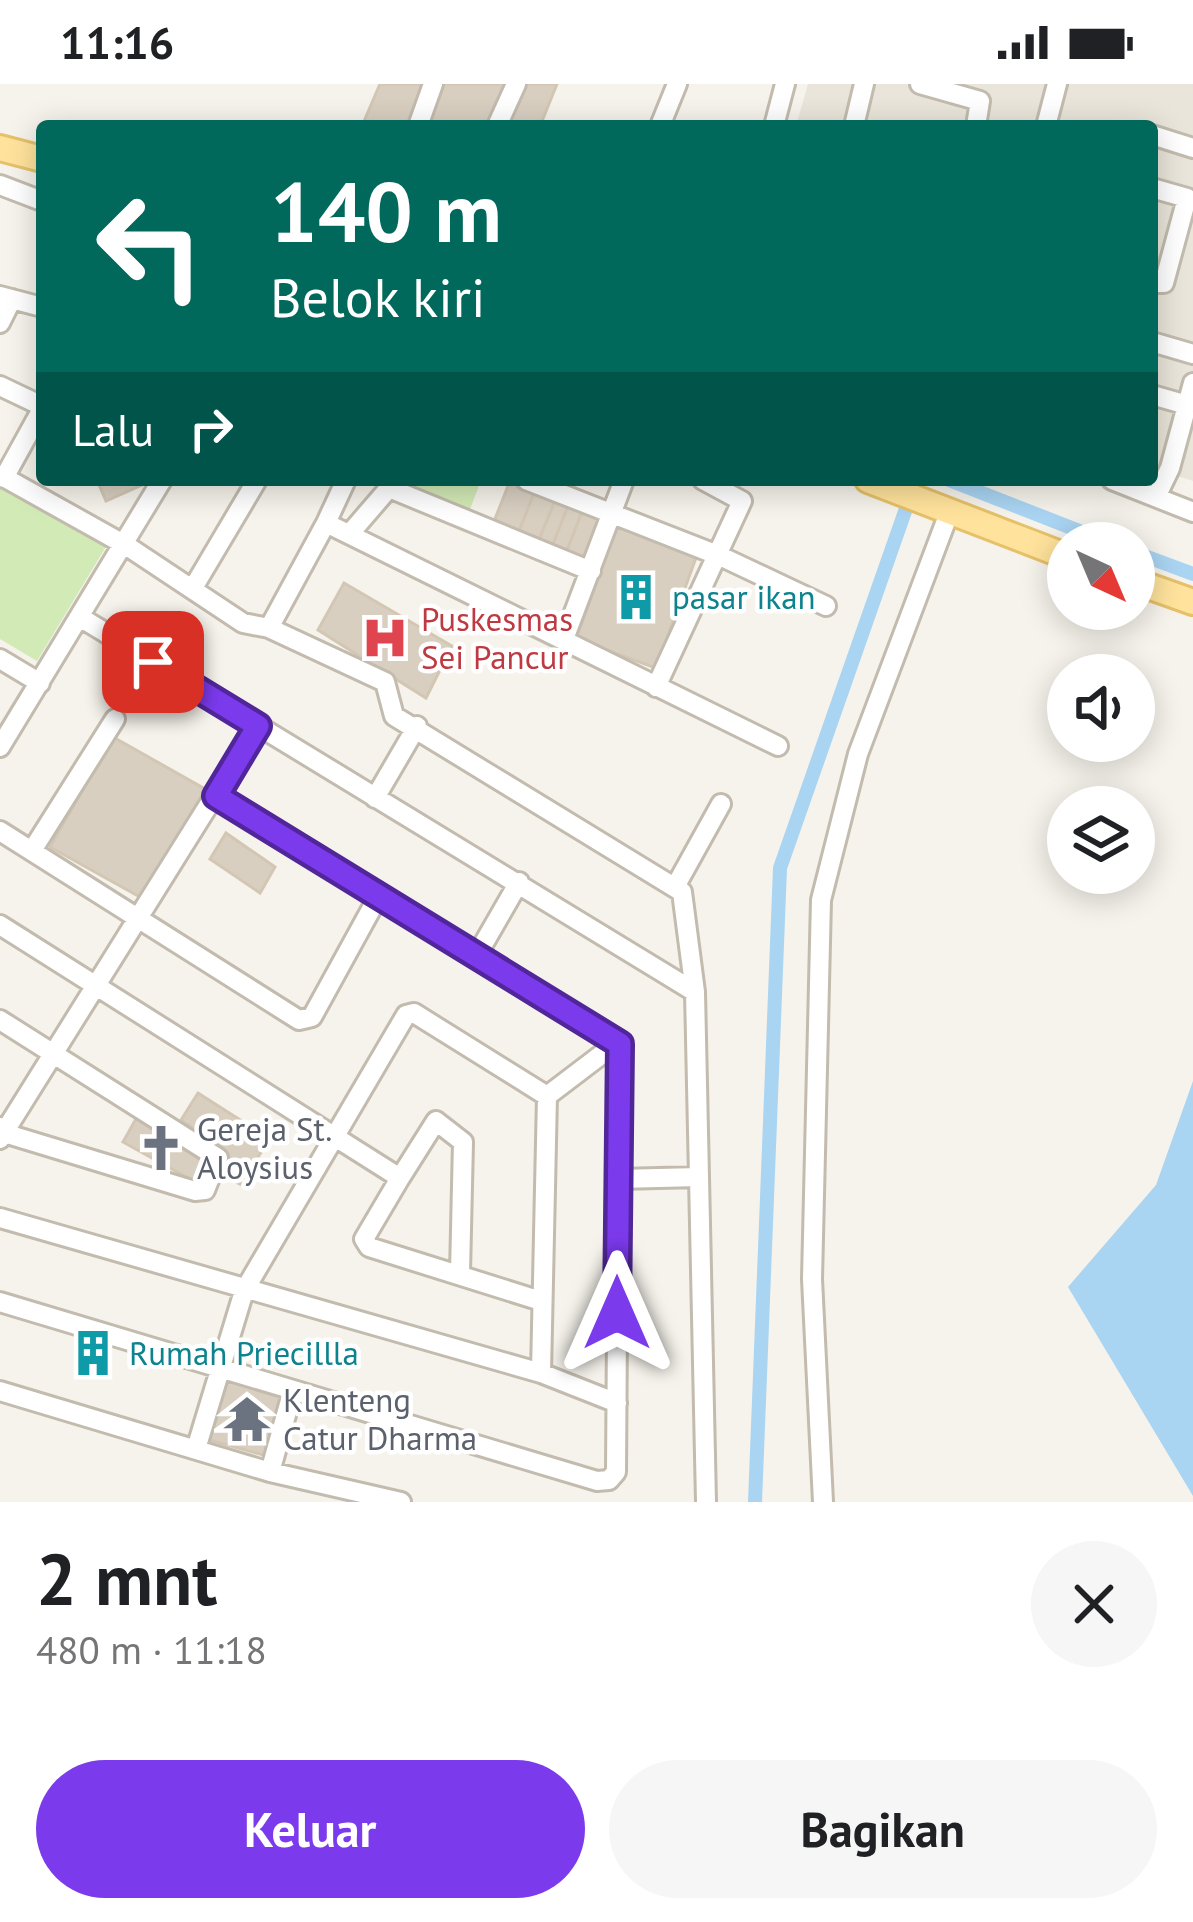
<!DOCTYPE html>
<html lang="id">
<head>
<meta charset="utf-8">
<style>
	body { margin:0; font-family:"PT Sans",sans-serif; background:#f6f6f6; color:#202124; height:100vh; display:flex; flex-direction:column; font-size:45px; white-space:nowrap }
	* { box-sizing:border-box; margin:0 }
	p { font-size:39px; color:#757577 }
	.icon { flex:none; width:66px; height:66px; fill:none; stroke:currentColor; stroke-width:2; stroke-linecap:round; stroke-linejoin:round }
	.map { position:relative; height:1418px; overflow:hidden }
	.side { display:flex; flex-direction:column; background:#fff; flex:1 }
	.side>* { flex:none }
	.banner { position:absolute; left:36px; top:36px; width:1122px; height:366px; border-radius:12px; box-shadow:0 6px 30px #0003; background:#00695c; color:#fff; overflow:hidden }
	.needle { width:78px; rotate:136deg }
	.controls { position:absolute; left:1047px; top:438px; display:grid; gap:24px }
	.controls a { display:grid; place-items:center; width:108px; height:108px; border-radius:50%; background:#fff; box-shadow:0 6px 30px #0003; font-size:60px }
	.pin { position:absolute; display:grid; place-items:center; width:102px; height:102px; color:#fff; margin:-51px; border-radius:24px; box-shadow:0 6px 18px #0006 }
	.me { position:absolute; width:132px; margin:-66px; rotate:0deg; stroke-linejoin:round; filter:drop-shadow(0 0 9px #0008) }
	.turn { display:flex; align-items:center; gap:42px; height:252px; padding:0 36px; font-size:54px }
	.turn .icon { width:156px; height:156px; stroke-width:2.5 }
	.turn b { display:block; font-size:84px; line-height:102px }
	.then { display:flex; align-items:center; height:114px; padding:0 36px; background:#0003; gap:24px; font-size:45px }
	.round { display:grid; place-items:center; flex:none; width:126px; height:126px; border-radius:63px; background:#f6f6f6 }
	.overview { display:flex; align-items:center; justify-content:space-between; height:204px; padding:0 36px }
	h1 { font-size:72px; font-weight:800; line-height:90px }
	.action { display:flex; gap:24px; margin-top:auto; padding:24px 36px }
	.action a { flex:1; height:138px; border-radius:72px; background:#7c3aed; color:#fff; font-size:48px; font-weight:800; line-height:138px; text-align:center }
	.action a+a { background:#f6f6f6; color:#202124 }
	.status { display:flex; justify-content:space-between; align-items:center; height:84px; padding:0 60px; background:#fff; direction:ltr }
	.status svg { height:33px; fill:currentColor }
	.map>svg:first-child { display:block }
</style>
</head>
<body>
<div class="status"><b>11:16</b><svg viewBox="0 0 49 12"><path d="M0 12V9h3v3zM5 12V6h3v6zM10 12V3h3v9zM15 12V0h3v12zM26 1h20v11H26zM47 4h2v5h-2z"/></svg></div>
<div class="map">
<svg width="1193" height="1418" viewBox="0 0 1193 1418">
	<rect width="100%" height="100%" fill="#f6f3ec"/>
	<path fill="#eae5da" d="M808,0H1193V397L1152,384V42H796Z"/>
	<path fill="#d2eab5" d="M395,396H481L468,431L392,403Z
		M0,397L107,461L37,577L0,555Z"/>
	<path fill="#a9d4f2" d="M1193,997V1412L1068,1203L1156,1101Z"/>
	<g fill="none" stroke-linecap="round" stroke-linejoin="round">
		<path stroke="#a9d4f2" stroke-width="14" d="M949,396L1110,459
			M1134,468L1193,490
			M755,1418L780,784L916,396"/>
	</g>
	<path fill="#d8cfc1" stroke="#d3c7b4" stroke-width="3" d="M380,0H557L540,42H362Z
		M97,396H140L142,401L106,417Z
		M510,397L604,433L586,477L493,440Z
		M510,397L535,406L518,450L493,440Z
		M535,406L556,414L538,458L518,450Z
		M556,414L569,419L552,463L538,458Z
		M569,419L583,425L566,469L552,463Z
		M583,425L604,433L586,477L566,469Z
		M617,442L697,471L656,584L576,555Z
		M344,499L452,562L426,614L318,546Z
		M113,653L207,706L140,813L50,763Z
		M226,749L275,783L260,809L210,775Z
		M198,1009L270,1055L240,1100L221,1091L225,1067L181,1036Z
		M137,1033L211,1076L197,1099L123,1058Z
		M89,1252L107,1257L98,1284L79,1280Z
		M224,1293L287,1314L267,1372L209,1356Z"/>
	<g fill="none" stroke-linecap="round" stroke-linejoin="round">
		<defs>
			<path id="minor" d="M920,0L980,17L976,42
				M418,42L433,0
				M497,42L516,0
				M660,42L677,0
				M774,42L785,0
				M854,42L864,0
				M1046,42L1057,0
				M1152,51L1193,64
				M0,101L42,117
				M1152,104L1187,114L1164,199H1152
				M0,212L42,223
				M0,239L12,215
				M1152,258L1193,270
				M0,302L42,322
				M1152,311L1187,321
				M0,391L127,462L243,539L269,544L385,598L394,632L682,808L695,908L706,1418
				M4,394L42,325
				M392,396L389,404L591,487
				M526,396L720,472L826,522
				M1112,396L1193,428
				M1156,413L1170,384L1193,299
				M326,439L346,396
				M352,447L389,404
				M193,504L257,396
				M83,535L695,908
				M269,544L326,439L778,662
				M564,555L624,396
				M0,575L40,599
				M656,603L742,417L703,396
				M0,663L162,396
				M375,714L417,642
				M0,747L299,936L312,933L379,811
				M33,765L115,635
				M675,803L721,720
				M0,841L400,1094L364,1155L369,1163L541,1217
				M477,871L519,798
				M0,936L218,1074L205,1106L195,1107L4,1049L0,1043
				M0,1055L258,642
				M400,1094L436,1037L463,1058L460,1189
				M618,1095L699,1093
				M0,1134L541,1289L617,1319
				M0,1218L597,1397L609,1396L616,1388L619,960L216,712
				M541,1289L547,1012L618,958
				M293,1306L270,1388L401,1418
				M0,1307L270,1388
				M196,1365L244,1207L406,931L414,929L547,1012
				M823,1418L812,1195L821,816L858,670L949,429"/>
			<path id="major" d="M0,64L42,75
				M868,396L1068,473
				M1134,497L1193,518"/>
		</defs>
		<use href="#minor" stroke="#c2bbae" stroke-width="24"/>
		<use href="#major" stroke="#e6c16a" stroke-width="30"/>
		<use href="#minor" stroke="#fff" stroke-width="18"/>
		<use href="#major" stroke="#ffe39c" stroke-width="24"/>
	</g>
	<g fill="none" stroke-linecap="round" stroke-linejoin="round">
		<defs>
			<path id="route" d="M153,578L258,642L216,712L620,960L617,1229"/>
		</defs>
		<use href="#route" stroke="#51269a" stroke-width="30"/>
		<use href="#route" stroke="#7c3aed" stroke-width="21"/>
	</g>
	<defs>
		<symbol id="building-bare" viewBox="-9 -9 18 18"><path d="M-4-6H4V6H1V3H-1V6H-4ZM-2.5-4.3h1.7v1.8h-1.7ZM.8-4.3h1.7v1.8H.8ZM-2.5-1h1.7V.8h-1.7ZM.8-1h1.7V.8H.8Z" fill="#0f9aa8" stroke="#fff" stroke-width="2.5" paint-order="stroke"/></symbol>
		<symbol id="hospital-bare" viewBox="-9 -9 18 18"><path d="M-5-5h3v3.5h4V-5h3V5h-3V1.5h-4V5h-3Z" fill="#e0444e" stroke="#fff" stroke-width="2.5" paint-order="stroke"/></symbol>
		<symbol id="church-bare" viewBox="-9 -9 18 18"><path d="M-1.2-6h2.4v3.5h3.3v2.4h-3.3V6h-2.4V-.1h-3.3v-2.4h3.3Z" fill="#6b7280" stroke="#fff" stroke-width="2.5" paint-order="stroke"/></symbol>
		<symbol id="temple-bare" viewBox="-9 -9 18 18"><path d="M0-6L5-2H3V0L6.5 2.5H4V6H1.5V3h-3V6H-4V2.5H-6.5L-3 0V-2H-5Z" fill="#6b7280" stroke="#fff" stroke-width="2.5" paint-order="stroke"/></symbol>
	</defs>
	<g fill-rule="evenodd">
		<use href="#building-bare" x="603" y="480" width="66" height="66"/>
		<use href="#hospital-bare" x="352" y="521" width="66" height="66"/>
		<use href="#church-bare" x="128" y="1031" width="66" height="66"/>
		<use href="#building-bare" x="60" y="1236" width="66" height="66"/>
		<use href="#temple-bare" x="214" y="1302" width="66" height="66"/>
	</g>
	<g text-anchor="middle" stroke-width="9" stroke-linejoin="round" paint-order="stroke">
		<g font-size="33" fill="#0d838f" stroke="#fff" text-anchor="start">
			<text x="672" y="525">pasar ikan</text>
			<text x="129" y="1281">Rumah Priecillla</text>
		</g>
		<g font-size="33" fill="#be3a42" stroke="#fff" text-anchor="start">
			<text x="421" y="547">Puskesmas<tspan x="421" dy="38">Sei Pancur</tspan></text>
		</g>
		<g font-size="33" fill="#5b616d" stroke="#fff" text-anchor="start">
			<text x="197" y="1057">Gereja St.<tspan x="197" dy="38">Aloysius</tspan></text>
			<text x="283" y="1328">Klenteng<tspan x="283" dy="38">Catur Dharma</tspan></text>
		</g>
	</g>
</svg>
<div class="controls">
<a><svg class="needle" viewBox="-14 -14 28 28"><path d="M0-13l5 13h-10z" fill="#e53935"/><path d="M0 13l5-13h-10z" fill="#757577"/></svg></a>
<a><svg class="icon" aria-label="sound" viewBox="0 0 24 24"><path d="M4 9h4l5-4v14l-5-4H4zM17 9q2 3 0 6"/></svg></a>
<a><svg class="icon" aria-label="layers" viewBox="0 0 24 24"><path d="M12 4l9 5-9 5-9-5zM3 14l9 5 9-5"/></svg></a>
</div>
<div class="pin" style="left:153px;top:578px;background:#d93025"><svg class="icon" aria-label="arrive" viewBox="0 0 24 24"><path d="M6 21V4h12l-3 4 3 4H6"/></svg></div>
<svg class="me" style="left:617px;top:1229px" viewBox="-20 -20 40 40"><path d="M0-17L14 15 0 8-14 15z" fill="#7c3aed" stroke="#fff" stroke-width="4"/></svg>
<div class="banner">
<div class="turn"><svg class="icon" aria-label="left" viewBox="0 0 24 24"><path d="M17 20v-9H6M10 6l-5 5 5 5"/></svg><div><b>140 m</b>Belok kiri</div></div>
<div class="then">Lalu<svg class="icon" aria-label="right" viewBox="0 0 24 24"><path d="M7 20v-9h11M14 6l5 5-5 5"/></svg></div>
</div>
</div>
<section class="side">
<div class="overview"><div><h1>2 mnt</h1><p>480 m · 11:18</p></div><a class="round"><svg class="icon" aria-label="close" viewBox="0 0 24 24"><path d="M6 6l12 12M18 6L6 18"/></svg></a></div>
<div class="action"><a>Keluar</a><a>Bagikan</a></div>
</section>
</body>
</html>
